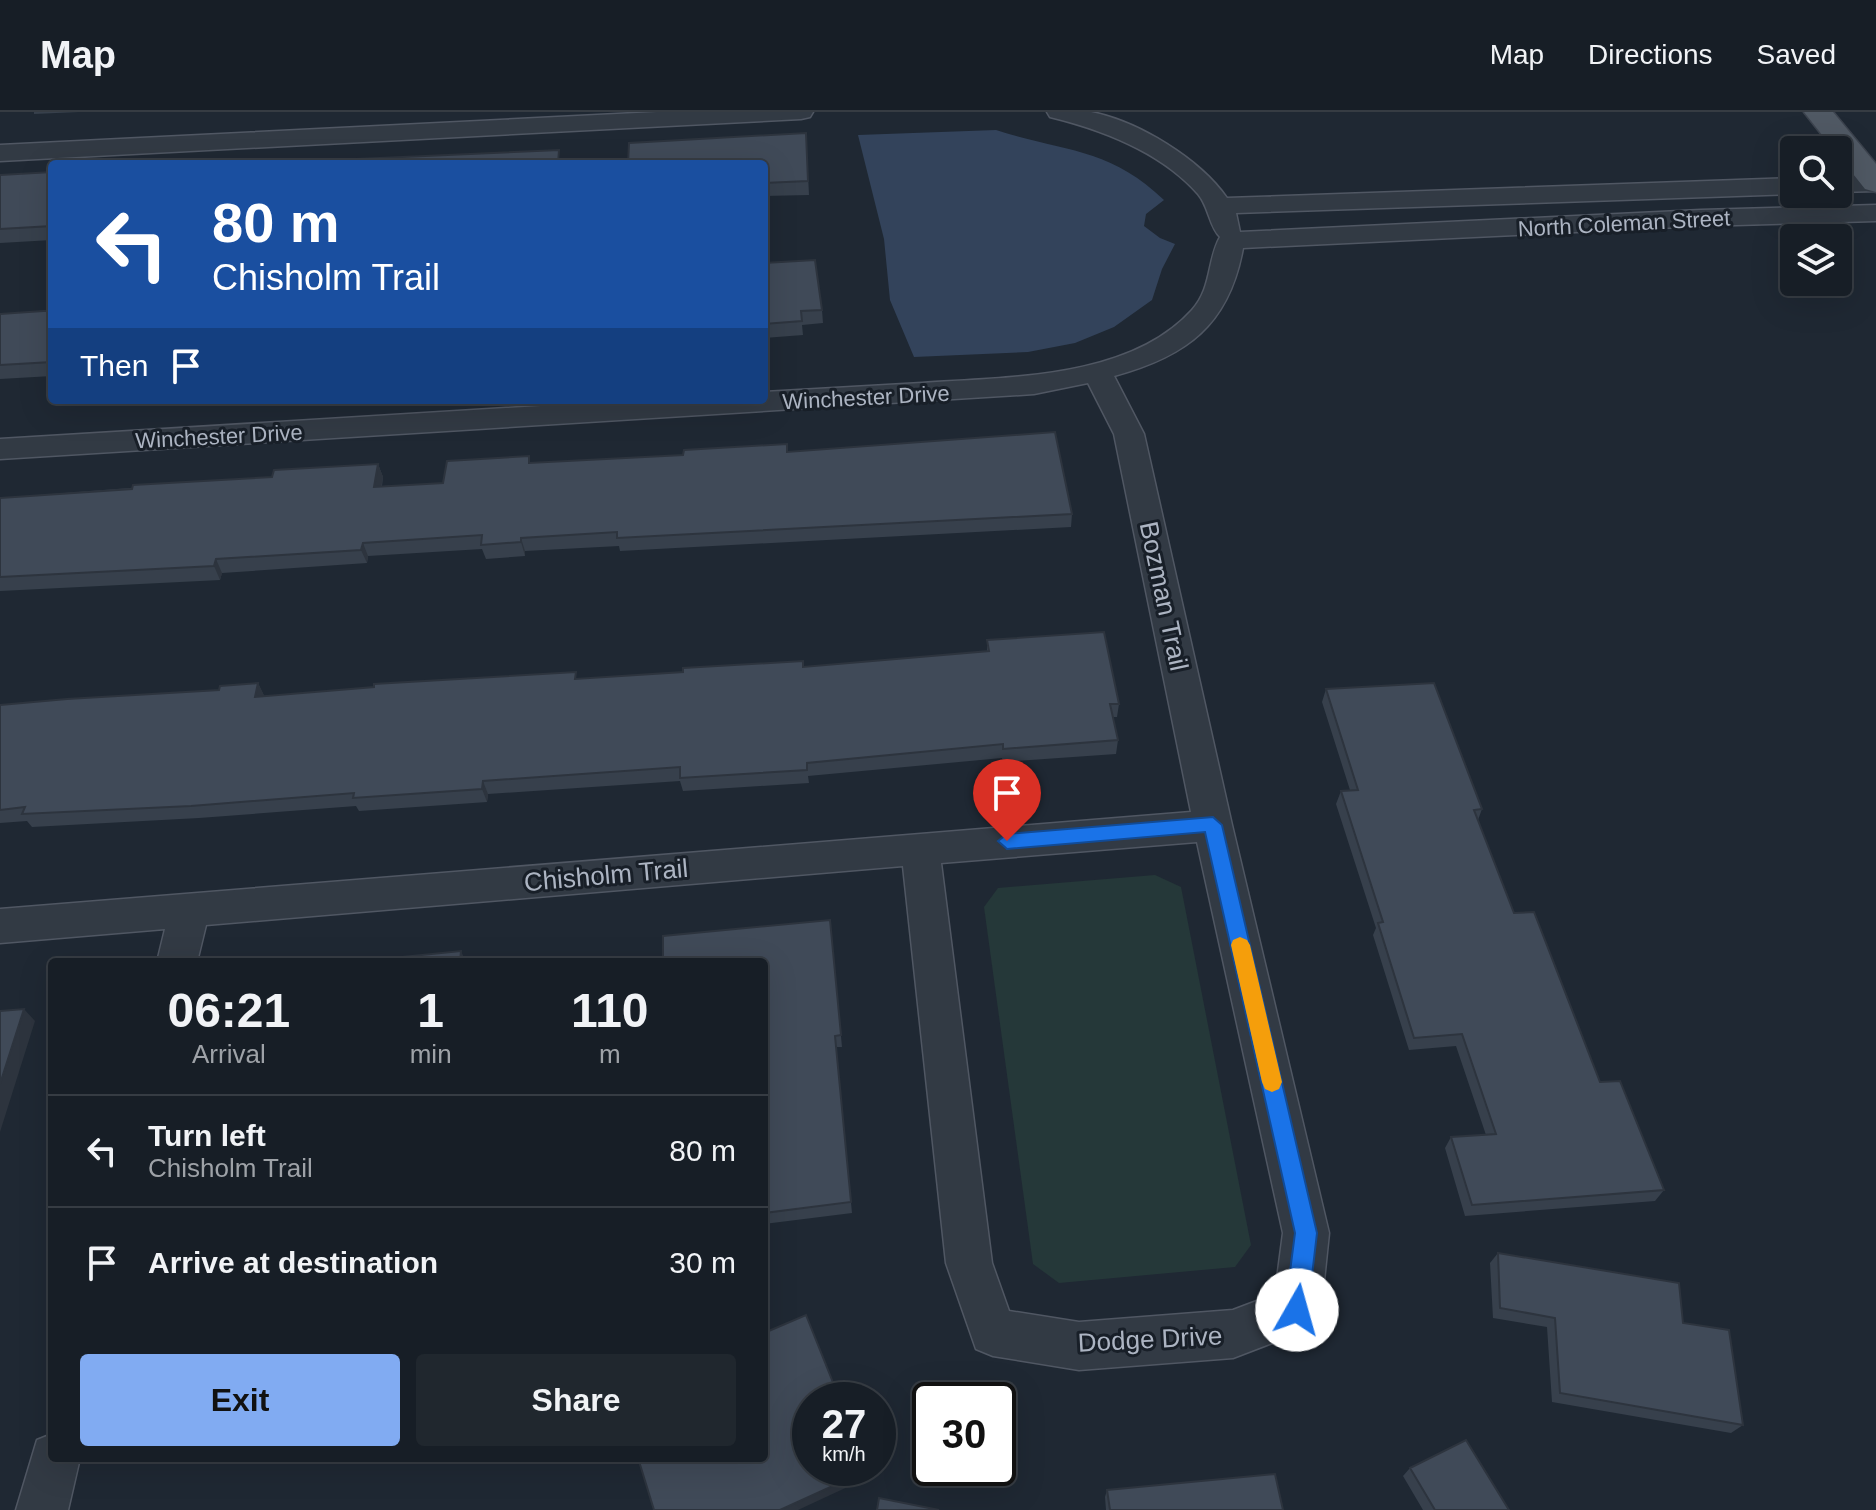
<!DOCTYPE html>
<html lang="en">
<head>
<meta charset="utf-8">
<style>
	body { margin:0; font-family:Arial,sans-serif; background:#20272e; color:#f1f3f6; height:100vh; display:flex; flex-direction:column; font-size:30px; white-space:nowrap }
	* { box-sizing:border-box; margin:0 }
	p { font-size:26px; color:#9ea2a7 }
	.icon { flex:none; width:44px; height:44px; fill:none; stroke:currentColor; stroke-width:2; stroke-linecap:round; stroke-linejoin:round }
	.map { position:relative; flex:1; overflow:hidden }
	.details { position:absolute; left:48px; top:846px; width:720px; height:504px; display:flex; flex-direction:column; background:#171e26; border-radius:8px; box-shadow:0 8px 32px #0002,0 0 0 2px #363c43 }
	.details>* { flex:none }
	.banner { position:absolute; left:48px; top:48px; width:720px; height:244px; border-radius:8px; box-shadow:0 8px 32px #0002,0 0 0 2px #363c43; background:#1a4fa0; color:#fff; overflow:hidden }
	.buttons { position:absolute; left:1780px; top:24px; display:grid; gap:16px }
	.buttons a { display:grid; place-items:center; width:72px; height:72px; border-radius:8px; background:#171e26; box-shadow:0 8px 32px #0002,0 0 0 2px #363c43; font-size:40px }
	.speed { position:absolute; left:792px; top:1270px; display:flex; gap:16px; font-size:40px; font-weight:700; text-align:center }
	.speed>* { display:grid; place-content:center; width:104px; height:104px; border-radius:50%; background:#171e26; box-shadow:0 8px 32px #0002,0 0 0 2px #363c43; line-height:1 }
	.speed small { font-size:20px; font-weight:400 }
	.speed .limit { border:4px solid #111; border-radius:12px; background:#fff; color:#111 }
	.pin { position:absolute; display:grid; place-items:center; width:68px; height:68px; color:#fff; margin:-82px -34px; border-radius:50% 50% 50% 0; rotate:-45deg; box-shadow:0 0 8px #0007 }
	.pin .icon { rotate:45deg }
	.me { position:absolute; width:88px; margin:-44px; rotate:7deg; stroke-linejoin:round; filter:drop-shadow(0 0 6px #0008) }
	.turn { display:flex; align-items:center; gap:28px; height:168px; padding:0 32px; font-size:36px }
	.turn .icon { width:104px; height:104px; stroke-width:2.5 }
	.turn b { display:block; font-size:56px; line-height:68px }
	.then { display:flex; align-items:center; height:76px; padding:0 32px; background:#0003; gap:16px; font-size:30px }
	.eta { display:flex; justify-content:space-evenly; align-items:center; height:136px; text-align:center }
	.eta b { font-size:48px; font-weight:600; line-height:56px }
	.button { display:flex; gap:16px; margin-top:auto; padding:16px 32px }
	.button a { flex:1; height:92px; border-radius:8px; background:#81abf2; color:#111; font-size:32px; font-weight:600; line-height:92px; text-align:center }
	.button a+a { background:#20272e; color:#f1f3f6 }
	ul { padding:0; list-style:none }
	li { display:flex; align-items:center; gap:24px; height:112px; padding:0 32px; border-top:2px solid #363c43 }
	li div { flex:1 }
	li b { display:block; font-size:30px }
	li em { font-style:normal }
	header { display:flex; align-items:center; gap:48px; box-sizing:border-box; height:112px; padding:0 40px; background:#171e26; border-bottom:2px solid #363c43 }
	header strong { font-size:38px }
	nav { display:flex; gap:44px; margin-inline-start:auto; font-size:28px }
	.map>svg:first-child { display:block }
</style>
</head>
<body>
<header>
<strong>Map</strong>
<nav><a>Map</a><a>Directions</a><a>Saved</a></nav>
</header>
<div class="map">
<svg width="1876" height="1398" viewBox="0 0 1876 1398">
	<rect width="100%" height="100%" fill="#1f2833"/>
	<path fill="#253839" d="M1155,763L1181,775L1251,1133L1235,1155L1059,1171L1033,1152L984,795L998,776Z"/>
	<path fill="#33435b" d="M996,18C1064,40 1109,35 1164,88L1146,102L1144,114L1160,126L1175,132L1162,157L1152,188L1114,215L1075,231L1028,240L914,245L890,188L884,127L858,23Z"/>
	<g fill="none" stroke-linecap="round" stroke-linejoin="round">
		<defs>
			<path id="street" d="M657,0H813L810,5L801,7L0,49V33Z
				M1047,0C1061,0 1077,0 1091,0C1138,9 1200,47 1227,86L1794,66V82L1236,101L1240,120L1701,98L1876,93V109L1701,114L1243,136C1229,213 1187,244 1114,264L1144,322L1232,713L1329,1121L1321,1198L1314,1215L1233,1246L1079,1258L993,1244L976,1237L946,1151L903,754L206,813L197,850H157L165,817L0,831V797L1191,700L1114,322L1088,271L1034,282L0,347V327L639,288H764V280C817,277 869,274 922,271C1008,265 1130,267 1192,198C1212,176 1207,148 1220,125C1209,114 1209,95 1198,82C1161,40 1103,18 1050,5ZM1197,730L1283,1121L1275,1182L1233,1198L1079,1210L1009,1199L992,1151L941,751Z
				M1876,63V79L1838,80V64Z
				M52,1322V1346H80L68,1398H16L37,1328Z"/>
			<path id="primary" d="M1804,0H1833L1876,52V80L1865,77L1838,43V38H1834Z"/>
		</defs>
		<use href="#street" stroke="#505763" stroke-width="3"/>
		<use href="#primary" stroke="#3c434e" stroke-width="3"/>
		<use href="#street" fill="#323a44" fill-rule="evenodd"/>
		<use href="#primary" fill="#505964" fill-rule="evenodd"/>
	</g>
	<path fill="#37404c" d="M34,0H79L34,2Z
		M806,21L809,83L764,84V52L628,51Z
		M52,60V128L0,131V63Z
		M764,151L822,198L823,211L802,213L803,223L764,226Z
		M52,199V272L50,269L52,264L0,267V202Z
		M788,339L1072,402L1071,415L620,439L619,434L525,439V444L486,447L482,437L368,444L367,451L222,461L220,468L0,479V386L272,365L378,352L383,365L382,374L443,371L531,351Z
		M987,528L1119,592L1117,605H1113L1118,628L1116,642L1003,650L1002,646L808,664L809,671L683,679L680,669L488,682L487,690L359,699L356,694L199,706L32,715L27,709L0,711V593L219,578L258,571L264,584L803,555L987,539Z
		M1326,577L1482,697L1478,708L1514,801L1600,970L1664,1078L1655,1089L1465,1104L1445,1036L1451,1025L1486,1023L1456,934L1409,938L1373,823L1376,816L1336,692L1341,679L1350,678L1322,590Z
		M830,808L842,935H836L852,1101L764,1112V850Z
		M1498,1141L1683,1211L1743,1313L1731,1321L1552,1290L1547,1215L1493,1206L1490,1151Z
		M1410,1356L1509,1398H1423L1403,1364Z
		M1107,1378L1283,1398H1106L1105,1385Z"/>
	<path fill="#2d343e" d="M378,352L383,365L379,388L374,375Z
		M521,426L525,439V444L521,430Z
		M363,431L368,444L367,451L361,438Z
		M216,447L222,461L220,468L214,454Z
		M258,571L265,585H255Z
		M483,669L488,682L487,690L482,677Z
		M461,839L466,850H460Z
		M24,897L35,909L0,1020V972Z
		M868,1358L869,1365L798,1398H780Z"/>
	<path fill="#404a58" stroke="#2d343e" stroke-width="2" d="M806,21L808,69L764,71V52H602L628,51L629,31Z
		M559,38L558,52H244Z
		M52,60V114L0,117V63Z
		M815,148L822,198L801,199L802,209L764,212V151Z
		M43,199H52V250L0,253V202Z
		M1055,320L1072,402L617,426V420L521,426V430L481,433L482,423L363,431L361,438L216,447L214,454L0,465V386L132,377L133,373L272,365L274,358L378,352L374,375L443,371L447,349L529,344V351L683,343L684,338L787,332V340Z
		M1104,520L1119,592H1110L1118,628L1003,637V632L807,651V658L680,666V655L483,669L482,677L353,686L354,681L191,694L22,702L25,695L0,698V593L67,587L219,578L220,574L258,571L255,585L374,575V572L576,560L575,567L683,560V556L803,549V555L989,539L987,528Z
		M1434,571L1482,697L1474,698L1514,801L1534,800L1600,970L1620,969L1664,1078L1472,1093L1451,1025L1496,1022L1462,922L1414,926L1378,811L1383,810L1341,679L1358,678L1326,577Z
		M830,808L841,923L835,924L851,1090L764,1101V850H663V824Z
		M461,839L460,850H352Z
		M24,897L0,972V899Z
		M1498,1141L1679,1171L1683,1211L1729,1218L1743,1313L1560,1281L1555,1206L1500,1196Z
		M806,1203L840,1288H810V1356H867L868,1358L780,1398H654L638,1346H764V1221Z
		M1466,1328L1509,1398H1435L1410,1356Z
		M1275,1362L1283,1398H1110L1107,1378Z
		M879,1386L939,1398H877Z"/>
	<path fill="#1a73e8" stroke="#114b97" stroke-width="2" d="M1213,705L1222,713L1317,1121L1308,1198L1305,1206L1297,1210L1289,1206L1285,1198L1295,1121L1205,720L1007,737L998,729L1007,722Z"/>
	<path fill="#f59e0b" d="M1240,825L1247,828L1250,833L1282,970L1279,977L1272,980L1265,977L1262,970L1231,833L1233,828Z"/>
	<g text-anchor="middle" stroke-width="6" stroke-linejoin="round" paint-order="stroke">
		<g font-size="22" fill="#acb4c2" stroke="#181f28">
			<text transform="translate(1624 111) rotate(-3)" y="8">North Coleman Street</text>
			<text transform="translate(866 285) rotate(-3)" y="8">Winchester Drive</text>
			<text transform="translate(219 324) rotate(-3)" y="8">Winchester Drive</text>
		</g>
		<g font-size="26" fill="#acb4c2" stroke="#181f28">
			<text transform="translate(1164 484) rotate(78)" y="9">Bozman Trail</text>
			<text transform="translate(606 763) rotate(-5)" y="9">Chisholm Trail</text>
			<text transform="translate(1150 1227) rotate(-3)" y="9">Dodge Drive</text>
		</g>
	</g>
</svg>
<div class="buttons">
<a><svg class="icon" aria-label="search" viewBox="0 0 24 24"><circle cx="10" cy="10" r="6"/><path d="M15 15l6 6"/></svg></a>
<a><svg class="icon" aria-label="layers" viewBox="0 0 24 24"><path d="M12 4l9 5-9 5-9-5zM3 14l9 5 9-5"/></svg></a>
</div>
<div class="speed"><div>27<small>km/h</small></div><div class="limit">30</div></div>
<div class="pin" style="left:1007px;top:729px;background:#d93025"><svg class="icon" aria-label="arrive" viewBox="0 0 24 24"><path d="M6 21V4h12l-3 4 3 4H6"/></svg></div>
<svg class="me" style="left:1297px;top:1198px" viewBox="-20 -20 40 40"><circle r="19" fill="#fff"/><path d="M0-13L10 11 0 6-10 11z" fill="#1a73e8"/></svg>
<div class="banner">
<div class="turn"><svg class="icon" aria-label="left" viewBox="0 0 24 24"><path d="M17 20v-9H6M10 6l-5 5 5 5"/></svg><div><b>80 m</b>Chisholm Trail</div></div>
<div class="then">Then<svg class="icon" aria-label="arrive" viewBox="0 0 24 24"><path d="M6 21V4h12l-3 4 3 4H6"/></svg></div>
</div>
<section class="details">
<div class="eta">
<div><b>06:21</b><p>Arrival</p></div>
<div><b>1</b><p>min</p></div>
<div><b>110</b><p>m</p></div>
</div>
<ul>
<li><svg class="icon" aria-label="left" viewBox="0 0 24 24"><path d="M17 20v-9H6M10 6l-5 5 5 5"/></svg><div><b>Turn left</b><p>Chisholm Trail</p></div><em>80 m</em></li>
<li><svg class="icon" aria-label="arrive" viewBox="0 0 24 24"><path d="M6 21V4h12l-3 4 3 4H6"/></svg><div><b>Arrive at destination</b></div><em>30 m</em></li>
</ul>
<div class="button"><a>Exit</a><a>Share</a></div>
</section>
</div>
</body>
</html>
